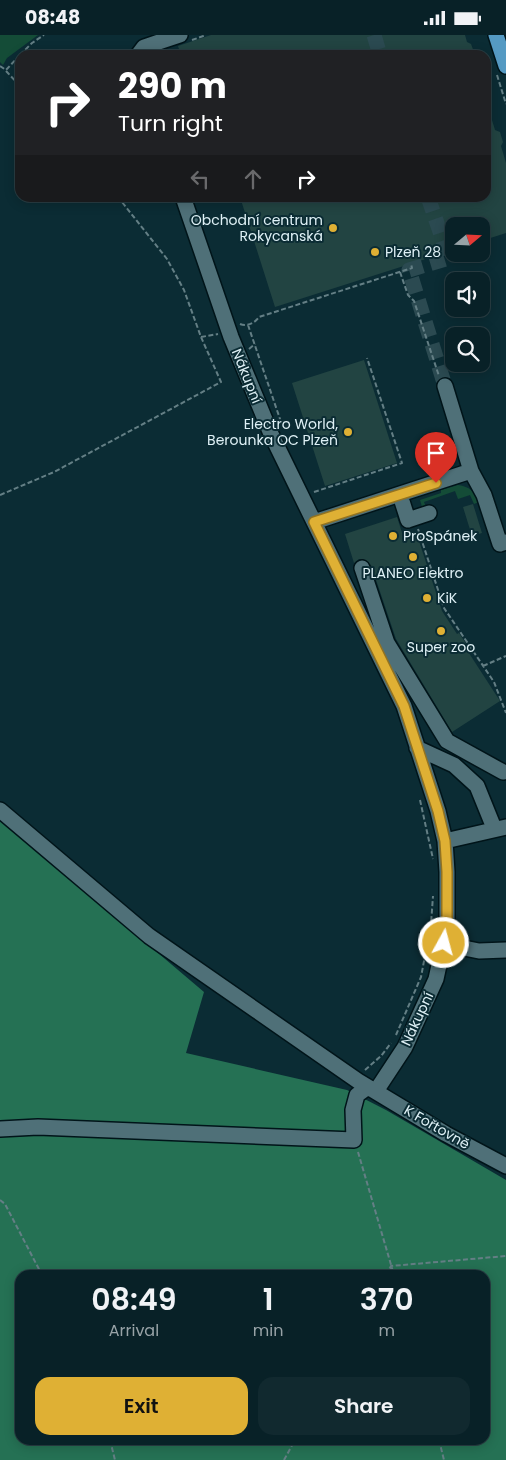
<!DOCTYPE html>
<html lang="en">
<head>
<meta charset="utf-8">
<style>
	body { margin:0; font-family:Poppins,sans-serif; background:#11292f; color:#f1f3f6; height:100vh; display:flex; flex-direction:column; font-size:19px; white-space:nowrap }
	* { box-sizing:border-box; margin:0 }
	p { font-size:16px; color:#98a3a7 }
	.icon { flex:none; width:28px; height:28px; fill:none; stroke:currentColor; stroke-width:2; stroke-linecap:round; stroke-linejoin:round }
	.map { position:relative; flex:1; overflow:hidden }
	.details { position:absolute; left:15px; top:1235px; width:475px; height:175px; display:flex; flex-direction:column; background:#082127; border-radius:15px; box-shadow:0 2px 12px #0003,0 0 0 1px #293e44 }
	.details>* { flex:none }
	.top-card { position:absolute; left:15px; top:15px; width:476px; height:152px; border-radius:15px; box-shadow:0 2px 12px #0003,0 0 0 1px #293e44; background:#202124; color:#fff; overflow:hidden }
	.needle { width:32px; rotate:71deg }
	.buttons { position:absolute; left:445px; top:182px; display:grid; gap:10px }
	.buttons a { display:grid; place-items:center; width:45px; height:45px; border-radius:10px; background:#082127; box-shadow:0 2px 12px #0003,0 0 0 1px #293e44; font-size:25px }
	.pin { position:absolute; display:grid; place-items:center; width:42px; height:42px; color:#fff; margin:-51px -21px; border-radius:50% 50% 50% 0; rotate:-45deg; box-shadow:0 0 5px #0007 }
	.pin .icon { rotate:45deg }
	.me { position:absolute; width:55px; margin:-28px; rotate:7deg; stroke-linejoin:round; filter:drop-shadow(0 0 4px #0008) }
	.turn { display:flex; align-items:center; gap:18px; height:105px; padding:0 20px; font-size:22px }
	.turn .icon { width:65px; height:65px; stroke-width:2.5 }
	.turn b { display:block; font-size:35px; line-height:42px }
	.lanes { display:flex; align-items:center; height:48px; padding:0 20px; background:#0003; justify-content:center; gap:25px; direction:ltr }
	.lanes .off { opacity:.35 }
	.eta { display:flex; justify-content:space-evenly; align-items:center; height:85px; text-align:center }
	.eta b { font-size:30px; font-weight:600; line-height:35px }
	.button { display:flex; gap:10px; margin-top:auto; padding:10px 20px }
	.button a { flex:1; height:58px; border-radius:15px; background:#dfb034; color:#111; font-size:20px; font-weight:600; line-height:58px; text-align:center }
	.button a+a { background:#11292f; color:#f1f3f6 }
	.status { display:flex; justify-content:space-between; align-items:center; height:35px; padding:0 25px; background:#082127; direction:ltr }
	.status svg { height:14px; fill:currentColor }
	.map>svg:first-child { display:block }
</style>
</head>
<body>
<div class="status"><b>08:48</b><svg viewBox="0 0 49 12"><path d="M0 12V9h3v3zM5 12V6h3v6zM10 12V3h3v9zM15 12V0h3v12zM26 1h20v11H26zM47 4h2v5h-2z"/></svg></div>
<div class="map">
<svg width="506" height="1425" viewBox="0 0 506 1425">
	<rect width="100%" height="100%" fill="#0b2c34"/>
	<path fill="#144c37" d="M0,0H38L7,23L3,30L0,27Z
		M458,450C470,452 474,456 479,467L474,469L470,460L458,464L455,456L424,467L427,475H423L420,465L441,458V455Z"/>
	<path fill="#257154" fill-rule="evenodd" d="M0,784L204,957L186,1018L347,1055L386,1075L506,1145V1425H0ZM20,1240H485V1405H20Z"/>
	<path fill="#224442" d="M211,0H465L467,7L471,9L475,20H181L178,11Z
		M486,72H488L495,95L500,97L503,107L501,111L506,128V198L481,206V191H454V215L275,272L240,162H486Z
		M364,325L397,428L325,451L292,348Z
		M473,469L482,498L472,501L463,472Z
		M397,482L404,504L417,500L442,576L457,599L459,598L467,610L465,612L500,666L452,697L396,604L371,530L363,524H359L354,528L345,499Z"/>
	<g fill="none" stroke-linecap="round" stroke-linejoin="round">
		<path stroke="#2b4a51" stroke-width="15" stroke-dasharray="15 8" stroke-linecap="butt" d="M374,0L380,20
			M428,162L449,223L409,235L445,351"/>
		<defs>
			<path id="minor" d="M138,20L144,12L180,0
				M183,162L231,302L271,399L404,671L438,776L445,806L447,837V893L436,944L405,1012L376,1056
				M471,436L484,460L500,509L506,507
				M400,460L408,485L429,478
				M314,487L471,436L445,351
				M362,533L387,608L447,706L503,737
				M417,713L454,730L477,751L494,793
				M0,775L149,901L358,1046L446,1099L506,1131
				M445,806L506,792
				M444,909L479,916L506,915
				M0,1094L38,1092L354,1105L353,1075L357,1060L368,1052"/>
			<path id="major" d="M496,0L506,31"/>
		</defs>
		<use href="#minor" stroke="#001419" stroke-width="18"/>
		<use href="#major" stroke="#001419" stroke-width="18"/>
		<path stroke="#647f85" stroke-width="2" stroke-dasharray="5 2.5" stroke-linecap="butt" d="M192,5L206,0
			M20,20L32,8L44,0
			M0,31L6,35L20,20
			M6,36L20,51
			M497,40L506,69
			M400,237L408,260L414,266L439,341
			M240,289C247,292 255,288 259,282L412,233L411,229
			M248,290L280,384L279,387
			M201,302L218,299
			M249,314L255,309
			M314,457L402,428L367,323
			M0,460L54,437L221,347L201,302L184,255L167,224L118,162
			M418,494L444,573L494,647L506,678
			M483,631L506,621
			M420,765L433,824
			M396,1000L421,942L431,889L433,861
			M365,1035L381,1021L391,1008
			M358,1117L394,1240
			M0,1165L5,1169L42,1240
			M386,1240L391,1231L506,1221
			M110,1405L115,1425
			M439,1405L444,1425
			M284,1425L295,1405"/>
		<use href="#minor" stroke="#4f7078" stroke-width="15"/>
		<use href="#major" stroke="#559ac3" stroke-width="15"/>
	</g>
	<g fill="none" stroke-linecap="round" stroke-linejoin="round">
		<defs>
			<path id="route" d="M436,448L314,487L404,671L438,776L445,806L447,837V893L444,908"/>
		</defs>
		<use href="#route" stroke="#917222" stroke-width="12"/>
		<use href="#route" stroke="#dfb034" stroke-width="9"/>
	</g>
	<g fill="#dfb034" stroke="#0b2c34" stroke-width="2">
		<circle cx="333" cy="193" r="5"/>
		<circle cx="375" cy="217" r="5"/>
		<circle cx="348" cy="397" r="5"/>
		<circle cx="393" cy="501" r="5"/>
		<circle cx="413" cy="522" r="5"/>
		<circle cx="427" cy="563" r="5"/>
		<circle cx="441" cy="596" r="5"/>
	</g>
	<g text-anchor="middle" stroke-width="4" stroke-linejoin="round" paint-order="stroke">
		<g font-size="14" fill="#dff1f6" stroke="#0b2c34" text-anchor="start">
			<text x="323" y="190" text-anchor="end">Obchodní centrum<tspan x="323" dy="16">Rokycanská</tspan></text>
			<text x="385" y="222">Plzeň 28</text>
			<text x="338" y="394" text-anchor="end">Electro World,<tspan x="338" dy="16">Berounka OC Plzeň</tspan></text>
			<text x="403" y="506">ProSpánek</text>
			<text x="413" y="543" text-anchor="middle">PLANEO Elektro</text>
			<text x="437" y="568">KiK</text>
			<text x="441" y="617" text-anchor="middle">Super zoo</text>
		</g>
		<g font-size="14" fill="#dff1f6" stroke="#0b2c34">
			<text transform="translate(247 341) rotate(68)" y="5">Nákupní</text>
			<text transform="translate(417 984) rotate(-65)" y="5">Nákupní</text>
			<text transform="translate(437 1092) rotate(30)" y="5">K Fořtovně</text>
		</g>
	</g>
</svg>
<div class="buttons">
<a><svg class="needle" viewBox="-14 -14 28 28"><path d="M0-13l5 13h-10z" fill="#e53935"/><path d="M0 13l5-13h-10z" fill="#98a3a7"/></svg></a>
<a><svg class="icon" aria-label="sound" viewBox="0 0 24 24"><path d="M4 9h4l5-4v14l-5-4H4zM17 9q2 3 0 6"/></svg></a>
<a><svg class="icon" aria-label="search" viewBox="0 0 24 24"><circle cx="10" cy="10" r="6"/><path d="M15 15l6 6"/></svg></a>
</div>
<div class="pin" style="left:436px;top:448px;background:#d93025"><svg class="icon" aria-label="arrive" viewBox="0 0 24 24"><path d="M6 21V4h12l-3 4 3 4H6"/></svg></div>
<svg class="me" style="left:444px;top:908px" viewBox="-20 -20 40 40"><circle r="17" fill="#dfb034" stroke="#fff" stroke-width="3"/><path d="M0-11L8 9 0 5-8 9z" fill="#fff"/></svg>
<div class="top-card">
<div class="turn"><svg class="icon" aria-label="right" viewBox="0 0 24 24"><path d="M7 20v-9h11M14 6l5 5-5 5"/></svg><div><b>290 m</b>Turn right</div></div>
<div class="lanes"><svg class="icon off" aria-label="left" viewBox="0 0 24 24"><path d="M17 20v-9H6M10 6l-5 5 5 5"/></svg><svg class="icon off" aria-label="ahead" viewBox="0 0 24 24"><path d="M12 20V5M6 11l6-6 6 6"/></svg><svg class="icon" aria-label="right" viewBox="0 0 24 24"><path d="M7 20v-9h11M14 6l5 5-5 5"/></svg></div>
</div>
<section class="details">
<div class="eta">
<div><b>08:49</b><p>Arrival</p></div>
<div><b>1</b><p>min</p></div>
<div><b>370</b><p>m</p></div>
</div>
<div class="button"><a>Exit</a><a>Share</a></div>
</section>
</div>
</body>
</html>
